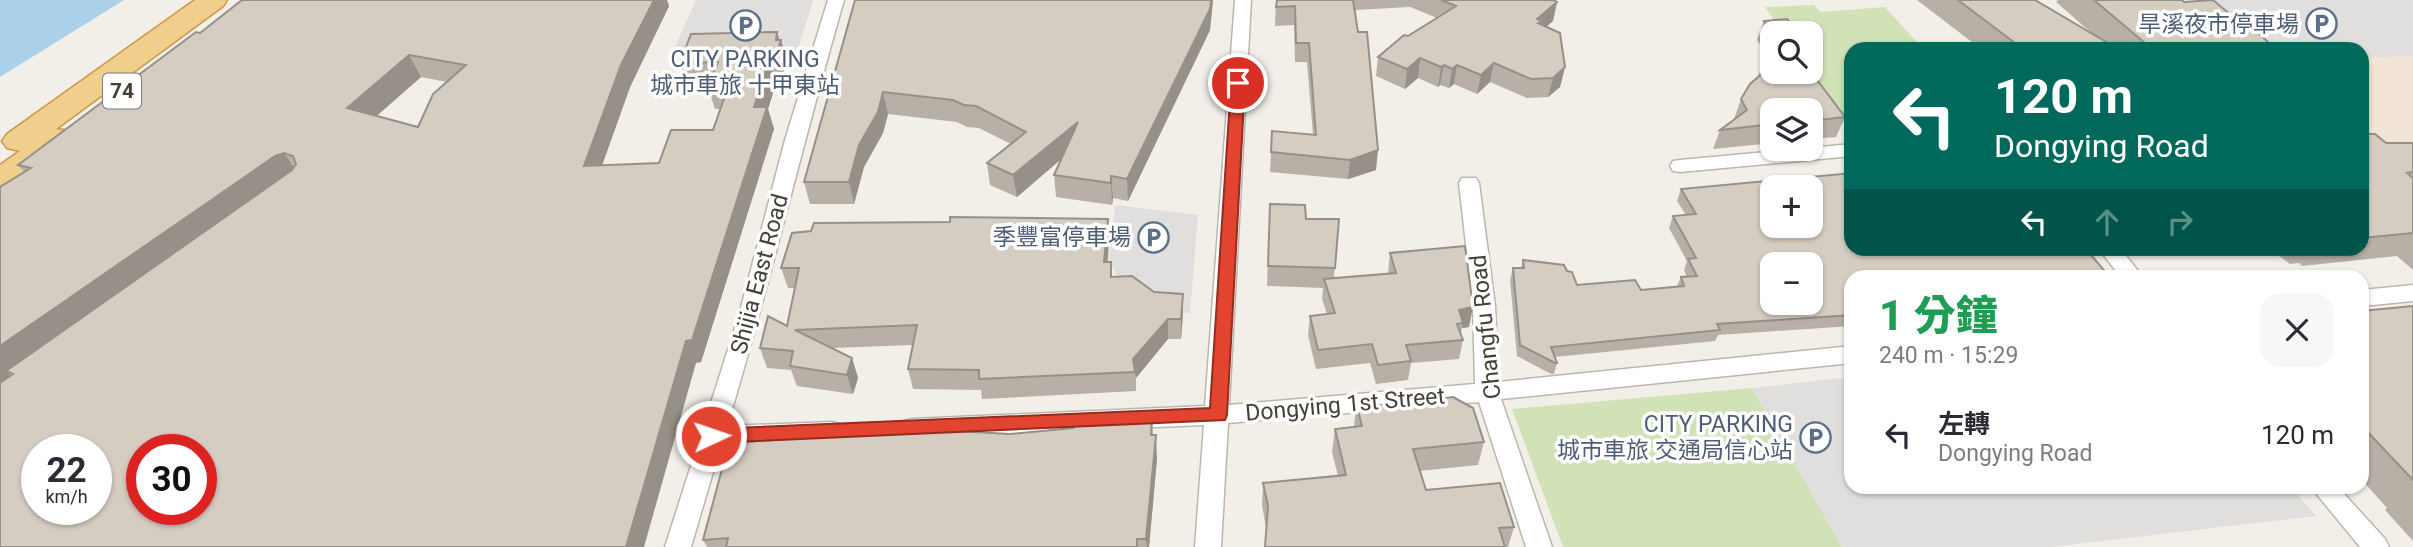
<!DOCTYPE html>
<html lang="zh-TW">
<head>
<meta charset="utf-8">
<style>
	body { margin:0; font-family:Roboto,"Noto Sans TC",sans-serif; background:#f7f7f7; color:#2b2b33; height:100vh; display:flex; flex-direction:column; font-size:26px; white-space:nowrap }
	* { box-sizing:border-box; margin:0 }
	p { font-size:23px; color:#7c7c81 }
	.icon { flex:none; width:38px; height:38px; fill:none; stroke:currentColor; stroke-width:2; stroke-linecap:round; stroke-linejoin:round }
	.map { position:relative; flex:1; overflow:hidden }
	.details { position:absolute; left:1844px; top:270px; width:525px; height:224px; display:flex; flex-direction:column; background:#fff; border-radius:21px; box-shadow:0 2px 5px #0004 }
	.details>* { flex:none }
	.guide { position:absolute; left:1844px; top:42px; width:525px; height:214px; border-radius:21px; box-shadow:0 2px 5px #0004; background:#00695c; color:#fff; overflow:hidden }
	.fabs { position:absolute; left:1760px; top:21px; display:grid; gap:14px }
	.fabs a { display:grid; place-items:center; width:63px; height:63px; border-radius:14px; background:#fff; box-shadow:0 2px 5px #0004; font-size:35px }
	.speed { position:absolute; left:21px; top:434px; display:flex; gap:14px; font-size:35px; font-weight:700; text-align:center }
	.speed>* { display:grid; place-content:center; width:91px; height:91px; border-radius:50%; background:#fff; box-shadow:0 2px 5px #0004; line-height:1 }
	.speed small { font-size:18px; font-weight:400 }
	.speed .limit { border:10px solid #d22; background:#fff; color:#111 }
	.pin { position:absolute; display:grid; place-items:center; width:60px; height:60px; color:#fff; margin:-30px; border:4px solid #fff; border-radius:50%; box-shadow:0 2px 7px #0007 }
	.me { position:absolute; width:77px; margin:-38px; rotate:87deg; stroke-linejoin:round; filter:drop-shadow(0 0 5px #0008) }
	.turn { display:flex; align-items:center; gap:24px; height:147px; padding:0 35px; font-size:32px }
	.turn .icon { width:91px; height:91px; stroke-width:2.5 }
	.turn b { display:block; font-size:49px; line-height:60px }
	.lanes { display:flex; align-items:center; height:66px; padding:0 35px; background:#0003; justify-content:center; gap:35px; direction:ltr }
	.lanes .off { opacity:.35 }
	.round { display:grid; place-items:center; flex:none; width:74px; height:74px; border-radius:21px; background:#f7f7f7 }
	.summary { display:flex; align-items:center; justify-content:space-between; height:119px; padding:0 35px }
	h1 { font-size:42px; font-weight:800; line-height:52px; color:#1e9e55 }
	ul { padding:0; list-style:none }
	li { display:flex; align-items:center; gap:21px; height:91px; padding:0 35px }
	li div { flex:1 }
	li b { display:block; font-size:26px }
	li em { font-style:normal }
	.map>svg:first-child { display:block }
</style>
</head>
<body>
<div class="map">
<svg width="2413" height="547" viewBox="0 0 2413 547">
	<rect width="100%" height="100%" fill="#f2efe9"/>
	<path fill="#f2e5d6" d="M2413,56V210L2363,159V58Z"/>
	<path fill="#d0e2b6" d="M1814,5L1821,12L1885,7L1923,49H1852L1851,131L1810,72L1811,33H1783L1765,7Z
		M1752,388L1842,547H1563L1512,409Z"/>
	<path fill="#e1dfdd" d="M696,0H813L798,50L673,51Z
		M2209,0H2413V56L2363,58L2362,49H2255Z
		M1115,205L1198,215L1190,313L1158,311L1124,291L1109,260Z
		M1851,377L1852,486L2291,487L2316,516L2051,547H1842L1752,388Z"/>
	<path fill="#abd1e9" d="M0,0H124L0,77Z"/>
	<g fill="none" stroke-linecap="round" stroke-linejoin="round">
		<defs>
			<path id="minor" d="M828,0H844C803,141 770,285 727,426L831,422L839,424L843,431L839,438L831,440L721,445L691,547H665L739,315L785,140Z
				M1235,0H1251L1229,405L1475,384L1473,306L1459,183L1462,178H1476L1479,183L1495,306L1498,382L1852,346V363L1501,399L1552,547H1526L1479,402L1228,423L1221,547H1195L1204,425L912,437L904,435L900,428L904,421L912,419L1205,406Z
				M1852,144V156L1680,172L1673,171L1670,166L1673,161L1680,160Z
				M2098,248H2120L2142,276H2120Z
				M2413,285V301L2362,306V290Z
				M2310,486H2337L2385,539L2389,547H2360Z"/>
			<path id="trunk" d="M195,0H227L223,6L56,129L70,131L75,138L70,145L12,189L0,192V165L20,151L7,148L2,141L7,134Z"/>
		</defs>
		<use href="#minor" stroke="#bdb6ac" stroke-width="3"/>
		<use href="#trunk" stroke="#cd9848" stroke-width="3"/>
		<use href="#minor" fill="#fff" fill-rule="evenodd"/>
		<use href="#trunk" fill="#f0ce8c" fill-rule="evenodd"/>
	</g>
	<path fill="#b8b0a7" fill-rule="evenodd" d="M242,0H667L669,6L630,87L602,165L659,163L713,130L721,109H715L708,87L709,84L688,85L680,63L781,40L787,62L780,83H776L768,109L774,129L701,362L0,382V187L24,172L18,165L200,33ZM421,77L447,82L418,127L377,116Z
		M855,0H1213L1210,30L1128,201L1113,198L1112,205L1056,197L1054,175L1061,159L1017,197L990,185L987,163L1011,144L979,128L967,127L957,122L888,114L883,133L864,167L854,204H810L804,182Z
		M1276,0H1553L1557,2L1553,21L1546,27L1565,67L1560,87L1548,97L1527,98L1490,82L1477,94L1454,84L1449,88L1440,85L1438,87L1418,78L1405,89L1376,76L1378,57L1437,18L1410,7L1355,10L1376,170L1348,179L1270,172L1272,131L1313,135L1307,62H1295L1294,25L1275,26Z
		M1917,0H2035L2095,36L2056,2L2058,0H2182L2184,2L2244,26L2276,49H1981Z
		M1764,21L1773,33V72L1845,117L1836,137L1811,139V110H1773V143L1713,149L1720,130L1734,119L1741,99L1758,76L1767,55L1757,40Z
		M2362,129L2368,134L2386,143H2413V270L2397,256L2302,266L2299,263L2290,264L2269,248H2362Z
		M1681,189L1852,276V326L1718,335L1715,341L1555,357L1557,363L1554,374H1551L1517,356L1510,280L1513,268H1521L1523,260L1567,271L1577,285L1641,290L1677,286L1681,277H1687L1684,270L1687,261L1669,228L1673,216L1686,215L1677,201Z
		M1270,204L1306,219H1339L1334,278L1388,274L1390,253L1469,327L1462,328L1461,333L1463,340L1459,359L1411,363L1408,380L1376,384L1370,363L1316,369L1308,335L1310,316L1327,314L1322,299L1323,288L1267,286Z
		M1108,219L1109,239L1108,262L1112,277L1154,292L1183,294V314L1181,339H1168L1136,378V391L982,399L981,390L913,389L908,369L913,345L833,348L852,358L858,378L853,394L797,386L791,370L767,368L760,348L787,326L795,288H788L781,268L950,222Z
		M2413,306V541L2385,510L2387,508L2362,480V311Z
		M1356,404L1379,405L1484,442L1478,465L1419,471L1426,490L1514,527L1508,547H1265L1266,528L1262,505L1263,483L1338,476L1332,452L1335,429L1354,427Z
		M1152,415L1153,435L1157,459L1149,547H707L703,540L940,430L1010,434L1073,428Z"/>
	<path fill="#969088" d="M654,0H667L669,6L630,87L594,188L584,166L621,65Z
		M1211,0H1213L1210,30L1128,201L1127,179Z
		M1557,2L1553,21L1538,34L1537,19Z
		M777,32L780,42L781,40L787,62L780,83L774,61Z
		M409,55L421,77L360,130L347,108Z
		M1420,58L1418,78L1405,89L1407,69Z
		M769,61L776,83L768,109L774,129L701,362L696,363L644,547H626L754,107Z
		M1494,63L1490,82L1477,94L1481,75Z
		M1444,65L1440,85L1438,87L1441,67Z
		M1457,65L1454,84L1449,88L1452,69Z
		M1565,67L1560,87L1548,97L1553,78Z
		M883,92L888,114L883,133L864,167L854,204L849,182L859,145Z
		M1078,122L1080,143L1017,197L1013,175Z
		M1378,150L1376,170L1348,179L1350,160Z
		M284,153L299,175L6,371L11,376L2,383L0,381V346L275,156Z
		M1111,176L1113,198L1112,205L1111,183Z
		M1108,219L1109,239L1106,282L1104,262Z
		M1183,294V314L1181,339V319Z
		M1473,307L1469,327L1462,328L1463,323L1459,310Z
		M1168,319V339L1136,378L1133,359Z
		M852,358L858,378L853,394L847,375Z
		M1156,435L1157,459L1149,547H1147L1146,539Z"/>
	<path fill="#d6cdc2" stroke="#969088" stroke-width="2" fill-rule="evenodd" d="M242,0H654L621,65L584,166L659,163L671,130H713L728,87H708L718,62L680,63L691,34L777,32L776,40H781L774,61H769L754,107H767L692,340L686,341L626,547H0V383L13,374L6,371L292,170L296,164L293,156L284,153L275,156L0,346V187L31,168L18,165L196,32L200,33ZM409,55L466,65L433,94L418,127L347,108ZM37,450H96V509H37ZM142,450H201V509H142Z
		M855,0H1211L1210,9L1127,179L1111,176V183L1054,175L1078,122L1013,175L987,163L1026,132L976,106L964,105L953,100L883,92L878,112L859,145L849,182H804Z
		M1277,0H1353L1358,32H1367L1378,150L1350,160L1271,152L1272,131L1316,135L1309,43H1296L1295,6L1276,7Z
		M1441,0H1553L1557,2L1537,19L1541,21L1538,23L1560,33L1565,67L1553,78L1531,79L1494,63L1481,75L1457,65L1452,69L1444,65L1441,67L1420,58L1407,69L1378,57L1404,35L1408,36L1456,6Z
		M1958,0H2035L2118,49H2023Z
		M2094,0H2182L2184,2L2213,0L2244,26H2250L2276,49H2152Z
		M1787,19L1799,33H1773V35L1764,21Z
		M1773,46V72H1811L1845,117L1811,121V110H1773V124L1720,130L1747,110L1741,99L1750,84L1771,66L1765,58Z
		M2362,129L2368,134H2375L2386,143H2413V172L2407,173L2413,178V233L2362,238Z
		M1852,173V248H2085L2109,276H1852V315L1717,324L1720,330L1551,347L1557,363H1555L1520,345L1513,268H1524L1523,260L1564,265L1567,271L1572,272L1577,285L1635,280L1641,290L1684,286L1681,277L1697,276L1688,259L1696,258L1673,216L1696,214L1681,189ZM1773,187H1811V226H1773ZM1773,264H1811V303H1773Z
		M1270,204L1305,205L1306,219H1339L1335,268L1268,266Z
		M950,217L1108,219L1104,262H1111V277L1132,276L1154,292L1183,294L1181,319H1168L1133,359L1135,372L979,379V370L908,369L917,325L795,330L852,358L847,375L790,366L793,351L760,348L768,316L787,326L799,268H781L792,233L811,231L814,223L950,222Z
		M1465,246L1473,307L1459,310L1463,323L1457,324L1463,340L1406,345L1411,361L1378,365L1372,344L1318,350L1310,316L1335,313L1324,279L1396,273L1390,253Z
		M2413,306V480L2362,426V311Z
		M1453,397L1473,408L1484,442L1413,449L1426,490L1500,483L1514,527L1499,528L1505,547H1265L1268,506L1263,483L1346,475L1335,429L1362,426L1356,404L1378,403L1379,405Z
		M1152,415L1151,435H1156L1146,539H1137V547H726L728,538L703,540L729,443L801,438L803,426L938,422L937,430L1010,434L1073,428L1074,418Z"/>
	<path fill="#e3442f" stroke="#942c1f" stroke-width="2" d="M1238,79L1245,83L1227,415L1225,420L711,443L704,441L702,436L704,431L711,429L1210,408L1231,83Z"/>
	<defs>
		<symbol id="parking-ring" viewBox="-11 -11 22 22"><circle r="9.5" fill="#fff" stroke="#5c6f8a" stroke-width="1.5"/><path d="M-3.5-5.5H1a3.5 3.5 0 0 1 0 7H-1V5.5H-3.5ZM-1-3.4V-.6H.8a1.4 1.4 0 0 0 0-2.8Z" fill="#5c6f8a"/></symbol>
	</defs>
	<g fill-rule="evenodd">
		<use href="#parking-ring" x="2304" y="6" width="35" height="35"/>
		<use href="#parking-ring" x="728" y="8" width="35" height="35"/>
		<use href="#parking-ring" x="1136" y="220" width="35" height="35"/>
		<use href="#parking-ring" x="1798" y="420" width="35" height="35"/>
	</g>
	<g text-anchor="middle" stroke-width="7" stroke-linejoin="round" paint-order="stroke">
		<rect fill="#fff" stroke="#7d7974" stroke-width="2" x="103" y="73.5" width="38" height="35" rx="5"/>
		<g font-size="21" font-weight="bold" fill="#454038">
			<text x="122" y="98">74</text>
		</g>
		<g font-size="23" fill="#4e5e75" stroke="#fff" text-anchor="end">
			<text x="2299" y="32">旱溪夜市停車場</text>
			<text x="745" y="67" text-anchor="middle">CITY PARKING<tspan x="745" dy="26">城市車旅 十甲東站</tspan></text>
			<text x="1131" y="245">季豐富停車場</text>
			<text x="1793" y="432">CITY PARKING<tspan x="1793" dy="26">城市車旅 交通局信心站</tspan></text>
		</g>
		<g font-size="23" fill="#454038" stroke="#fff">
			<text transform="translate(759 274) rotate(-75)" y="8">Shijia East Road</text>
			<text transform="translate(1485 327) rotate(-96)" y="8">Changfu Road</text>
			<text transform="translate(1345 404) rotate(-5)" y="8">Dongying 1st Street</text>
		</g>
	</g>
</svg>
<div class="fabs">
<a><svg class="icon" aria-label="search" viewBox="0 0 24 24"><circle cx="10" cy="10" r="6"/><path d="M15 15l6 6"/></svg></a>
<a><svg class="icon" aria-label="layers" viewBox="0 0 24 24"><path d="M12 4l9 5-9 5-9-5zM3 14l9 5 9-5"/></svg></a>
<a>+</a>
<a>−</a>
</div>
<div class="speed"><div>22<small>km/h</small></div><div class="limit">30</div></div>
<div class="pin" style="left:1238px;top:83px;background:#d93025"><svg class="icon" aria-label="arrive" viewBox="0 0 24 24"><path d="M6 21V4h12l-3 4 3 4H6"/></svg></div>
<svg class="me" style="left:711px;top:436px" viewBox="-20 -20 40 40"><circle r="17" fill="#e3442f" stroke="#fff" stroke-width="3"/><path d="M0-11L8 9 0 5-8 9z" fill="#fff"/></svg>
<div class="guide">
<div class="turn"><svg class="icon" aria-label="left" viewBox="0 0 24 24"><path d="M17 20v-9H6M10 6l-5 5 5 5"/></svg><div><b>120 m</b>Dongying Road</div></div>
<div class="lanes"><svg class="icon" aria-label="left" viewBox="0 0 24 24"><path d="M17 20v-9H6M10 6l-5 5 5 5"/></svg><svg class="icon off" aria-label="ahead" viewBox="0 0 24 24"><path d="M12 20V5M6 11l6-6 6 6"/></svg><svg class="icon off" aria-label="right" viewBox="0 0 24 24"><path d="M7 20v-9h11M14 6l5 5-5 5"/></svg></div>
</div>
<section class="details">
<div class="summary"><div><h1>1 分鐘</h1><p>240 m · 15:29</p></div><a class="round"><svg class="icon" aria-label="close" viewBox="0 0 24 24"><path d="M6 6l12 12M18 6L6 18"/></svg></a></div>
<ul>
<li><svg class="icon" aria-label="left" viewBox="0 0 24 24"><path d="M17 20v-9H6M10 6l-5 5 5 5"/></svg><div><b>左轉</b><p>Dongying Road</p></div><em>120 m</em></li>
</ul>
</section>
</div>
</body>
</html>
